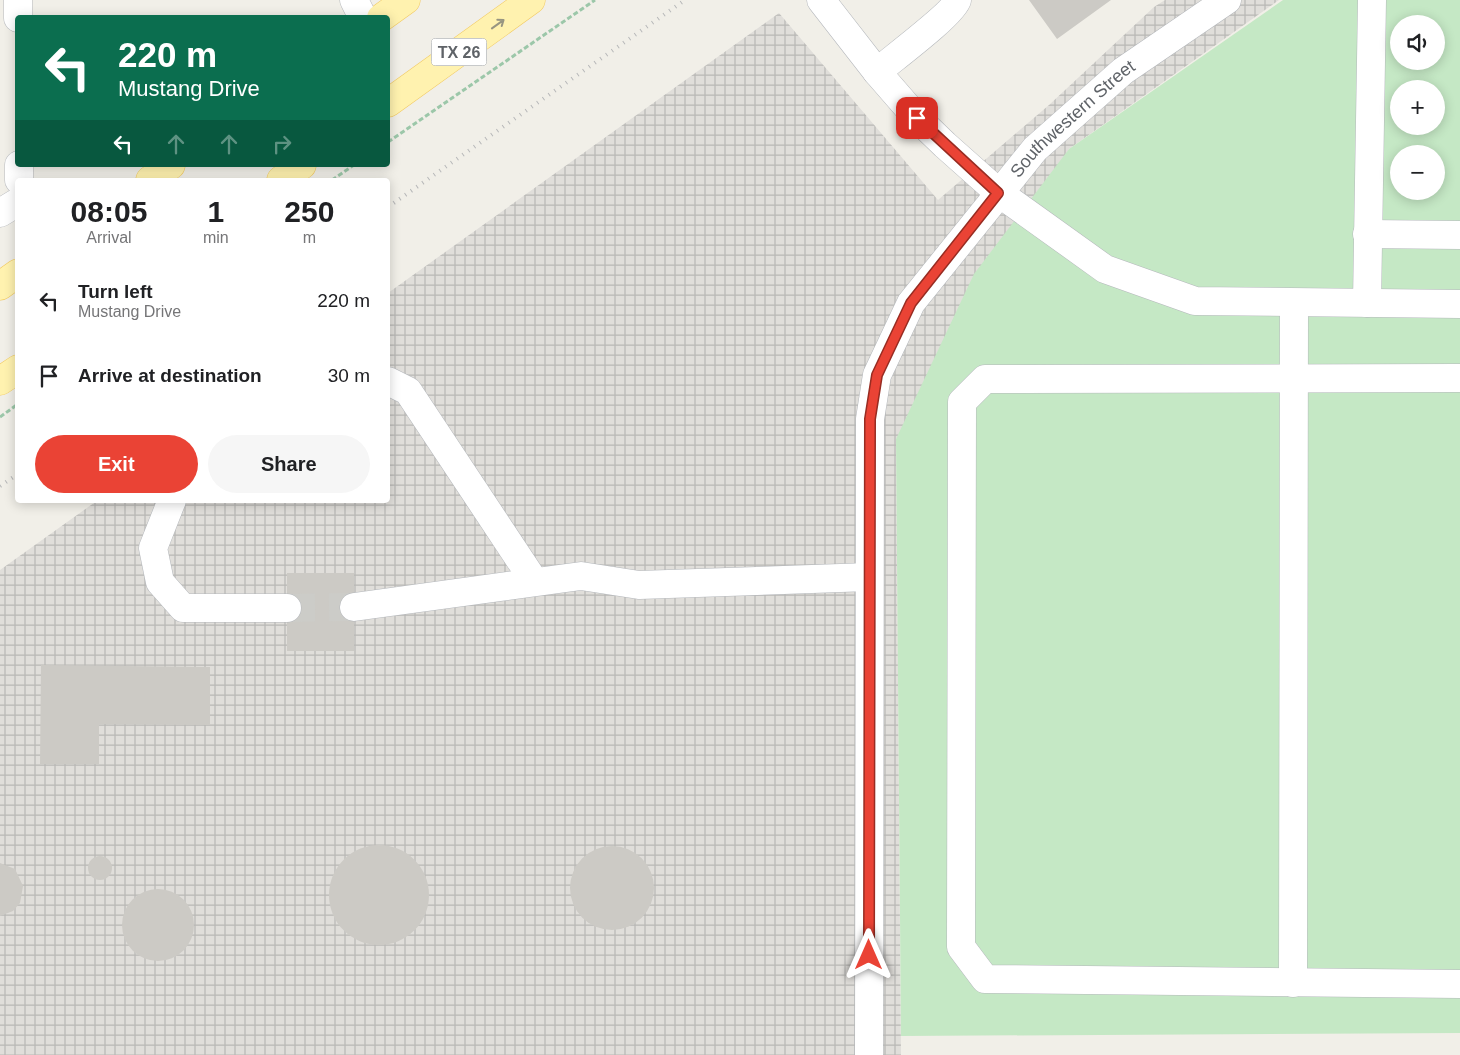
<!DOCTYPE html>
<html lang="en">
<head>
<meta charset="utf-8">
<style>
	body { margin:0; font-family:Helvetica,sans-serif; background:#f6f6f6; color:#202124; height:100vh; display:flex; flex-direction:column; font-size:19px; white-space:nowrap }
	* { box-sizing:border-box; margin:0 }
	p { font-size:16px; color:#757577 }
	.icon { flex:none; width:28px; height:28px; fill:none; stroke:currentColor; stroke-width:2; stroke-linecap:round; stroke-linejoin:round }
	.map { position:relative; flex:1; overflow:hidden }
	.drawer { position:absolute; left:15px; top:178px; width:375px; height:325px; display:flex; flex-direction:column; background:#fff; border-radius:5px; box-shadow:0 2px 12px #0003 }
	.drawer>* { flex:none }
	.top-card { position:absolute; left:15px; top:15px; width:375px; height:152px; border-radius:5px; box-shadow:0 2px 12px #0003; background:#0b6e4f; color:#fff; overflow:hidden }
	.controls { position:absolute; left:1390px; top:15px; display:grid; gap:10px }
	.controls a { display:grid; place-items:center; width:55px; height:55px; border-radius:50%; background:#fff; box-shadow:0 2px 12px #0003; font-size:25px }
	.pin { position:absolute; display:grid; place-items:center; width:42px; height:42px; color:#fff; margin:-21px; border-radius:10px; box-shadow:0 2px 8px #0006 }
	.me { position:absolute; width:55px; margin:-28px; rotate:0deg; stroke-linejoin:round; filter:drop-shadow(0 0 4px #0008) }
	.turn { display:flex; align-items:center; gap:18px; height:105px; padding:0 20px; font-size:22px }
	.turn .icon { width:65px; height:65px; stroke-width:2.5 }
	.turn b { display:block; font-size:35px; line-height:42px }
	.lanes { display:flex; align-items:center; height:48px; padding:0 20px; background:#0003; justify-content:center; gap:25px; direction:ltr }
	.lanes .off { opacity:.35 }
	.eta { display:flex; justify-content:space-evenly; align-items:center; height:85px; text-align:center }
	.eta b { font-size:30px; font-weight:700; line-height:35px }
	.action { display:flex; gap:10px; margin-top:auto; padding:10px 20px }
	.action a { flex:1; height:58px; border-radius:30px; background:#ea4335; color:#fff; font-size:20px; font-weight:700; line-height:58px; text-align:center }
	.action a+a { background:#f6f6f6; color:#202124 }
	ul { padding:0; list-style:none }
	li { display:flex; align-items:center; gap:15px; height:75px; padding:0 20px }
	li div { flex:1 }
	li b { display:block; font-size:19px }
	li em { font-style:normal }
	.map>svg:first-child { display:block }
</style>
</head>
<body>
<div class="map">
<svg width="1460" height="1055" viewBox="0 0 1460 1055">
	<defs>
		<pattern id="industrial-grid" width="8" height="8" patternUnits="userSpaceOnUse" patternTransform="scale(1.25)"><rect width="8" height="8" fill="#e0deda"/><path d="M0 4h8M4 0v8" fill="none" stroke="#b9b8b5"/></pattern>
	</defs>
	<rect width="100%" height="100%" fill="#f1efe8"/>
	<path fill="url(#industrial-grid)" d="M1165,0H1279L1069,149L896,439L901,1055H0V570L98,500H388V293L779,13L938,200L1049,105L1154,7Z"/>
	<path fill="#c5e8c5" fill-rule="evenodd" d="M1283,0H1460V1033L901,1036L896,439L974,274L1069,149ZM1399,24H1436V61H1399ZM1399,89H1436V126H1399ZM1399,154H1436V191H1399Z"/>
	<path fill="#cccac5" d="M1029,0H1111L1057,39Z
		M287,573H354V651H287Z
		M41,665L210,667V725L99,724V764H40Z
		M329 895a50 50 0 1 1 100 0a50 50 0 1 1-100 0Z
		M570 888a42 42 0 1 1 84 0a42 42 0 1 1-84 0Z
		M88 868a12 12 0 1 1 24 0a12 12 0 1 1-24 0Z
		M0,863L15,869L23,886L20,903L13,911L0,916Z
		M122 925a36 36 0 1 1 72 0a36 36 0 1 1-72 0Z"/>
	<g fill="none" stroke-linecap="round" stroke-linejoin="round">
		<path stroke="#ccccc8" stroke-width="28" stroke-dasharray="28 14" stroke-linecap="butt" d="M287,608L354,607"/>
		<defs>
			<g id="minor">
				<path d="M18,0V18"/>
				<path d="M354,0L363,18"/>
				<path d="M821,0L877,72L917,118L945,145L999,193L1105,269L1195,301L1460,304"/>
				<path d="M877,72C891,60 954,13 957,0"/>
				<path d="M19,165V180"/>
				<path d="M0,213L18,202"/>
				<path d="M1367,234L1460,235"/>
				<path d="M1367,303L1372,0"/>
				<path d="M1460,378L985,379L962,402L961,947L985,979L1460,984"/>
				<path d="M388,381L408,391L534,581"/>
				<path d="M172,500L153,548L160,582L183,608H287"/>
				<path d="M354,607L581,576L639,585L869,577"/>
				<path d="M1293,983L1294,303"/>
				<path id="s1" d="M869,1055L870,419L877,375L911,303L1035,149L1123,71L1227,0"/>
			</g>
			<path id="major" d="M381,18L406,0
				M388,103L531,0
				M150,180L171,165
				M281,180L302,165
				M0,286L18,273
				M0,381L18,369"/>
		</defs>
		<use href="#minor" stroke="#b5b8bc" stroke-width="29"/>
		<use href="#major" stroke="#f2c960" stroke-width="29"/>
		<path stroke="#9cc7a9" stroke-width="3" stroke-dasharray="5 2.5" stroke-linecap="butt" d="M388,142L595,0
			M332,180L354,165
			M0,417L18,404"/>
		<use href="#minor" stroke="#fff" stroke-width="28"/>
		<use href="#major" stroke="#fff2af" stroke-width="28"/>
		<path stroke="#b6b7b8" stroke-width="4" stroke-dasharray="1 6" stroke-linecap="butt" d="M388,207L685,0
			M0,486L18,474"/>
	</g>
	<defs><path id="oneway-shaft" d="M-6 0H5M1.5-3L5.5 0L1.5 3" fill="none" stroke-width="1.6" stroke-linecap="round" stroke-linejoin="round" transform="scale(1.25)"/></defs>
	<use stroke="#979581" href="#oneway-shaft" transform="translate(498 24) rotate(-36)"/>
	<g fill="none" stroke-linecap="round" stroke-linejoin="round">
		<defs>
			<path id="route" d="M869,955L870,419L877,375L911,303L998,193L917,118"/>
		</defs>
		<use href="#route" stroke="#982c22" stroke-width="12"/>
		<use href="#route" stroke="#ea4335" stroke-width="9"/>
	</g>
	<g text-anchor="middle" stroke-width="4.5" stroke-linejoin="round" paint-order="stroke">
		<rect fill="#fff" stroke="#8f9295" stroke-width="1" x="431.5" y="38.5" width="55" height="27" rx="4"/>
		<g font-size="16" font-weight="bold" fill="#5f6368">
			<text x="459" y="58">TX 26</text>
		</g>
		<g font-size="18" fill="#5f6368" stroke="#fff">
			<text dy="6" stroke="none"><textPath href="#s1" startOffset="1006">Southwestern Street</textPath></text>
		</g>
	</g>
</svg>
<div class="controls">
<a><svg class="icon" aria-label="sound" viewBox="0 0 24 24"><path d="M4 9h4l5-4v14l-5-4H4zM17 9q2 3 0 6"/></svg></a>
<a>+</a>
<a>−</a>
</div>
<div class="pin" style="left:917px;top:118px;background:#d93025"><svg class="icon" aria-label="arrive" viewBox="0 0 24 24"><path d="M6 21V4h12l-3 4 3 4H6"/></svg></div>
<svg class="me" style="left:869px;top:955px" viewBox="-20 -20 40 40"><path d="M0-17L14 15 0 8-14 15z" fill="#ea4335" stroke="#fff" stroke-width="4"/></svg>
<div class="top-card">
<div class="turn"><svg class="icon" aria-label="left" viewBox="0 0 24 24"><path d="M17 20v-9H6M10 6l-5 5 5 5"/></svg><div><b>220 m</b>Mustang Drive</div></div>
<div class="lanes"><svg class="icon" aria-label="left" viewBox="0 0 24 24"><path d="M17 20v-9H6M10 6l-5 5 5 5"/></svg><svg class="icon off" aria-label="ahead" viewBox="0 0 24 24"><path d="M12 20V5M6 11l6-6 6 6"/></svg><svg class="icon off" aria-label="ahead" viewBox="0 0 24 24"><path d="M12 20V5M6 11l6-6 6 6"/></svg><svg class="icon off" aria-label="right" viewBox="0 0 24 24"><path d="M7 20v-9h11M14 6l5 5-5 5"/></svg></div>
</div>
<section class="drawer">
<div class="eta">
<div><b>08:05</b><p>Arrival</p></div>
<div><b>1</b><p>min</p></div>
<div><b>250</b><p>m</p></div>
</div>
<ul>
<li><svg class="icon" aria-label="left" viewBox="0 0 24 24"><path d="M17 20v-9H6M10 6l-5 5 5 5"/></svg><div><b>Turn left</b><p>Mustang Drive</p></div><em>220 m</em></li>
<li><svg class="icon" aria-label="arrive" viewBox="0 0 24 24"><path d="M6 21V4h12l-3 4 3 4H6"/></svg><div><b>Arrive at destination</b></div><em>30 m</em></li>
</ul>
<div class="action"><a>Exit</a><a>Share</a></div>
</section>
</div>
</body>
</html>
